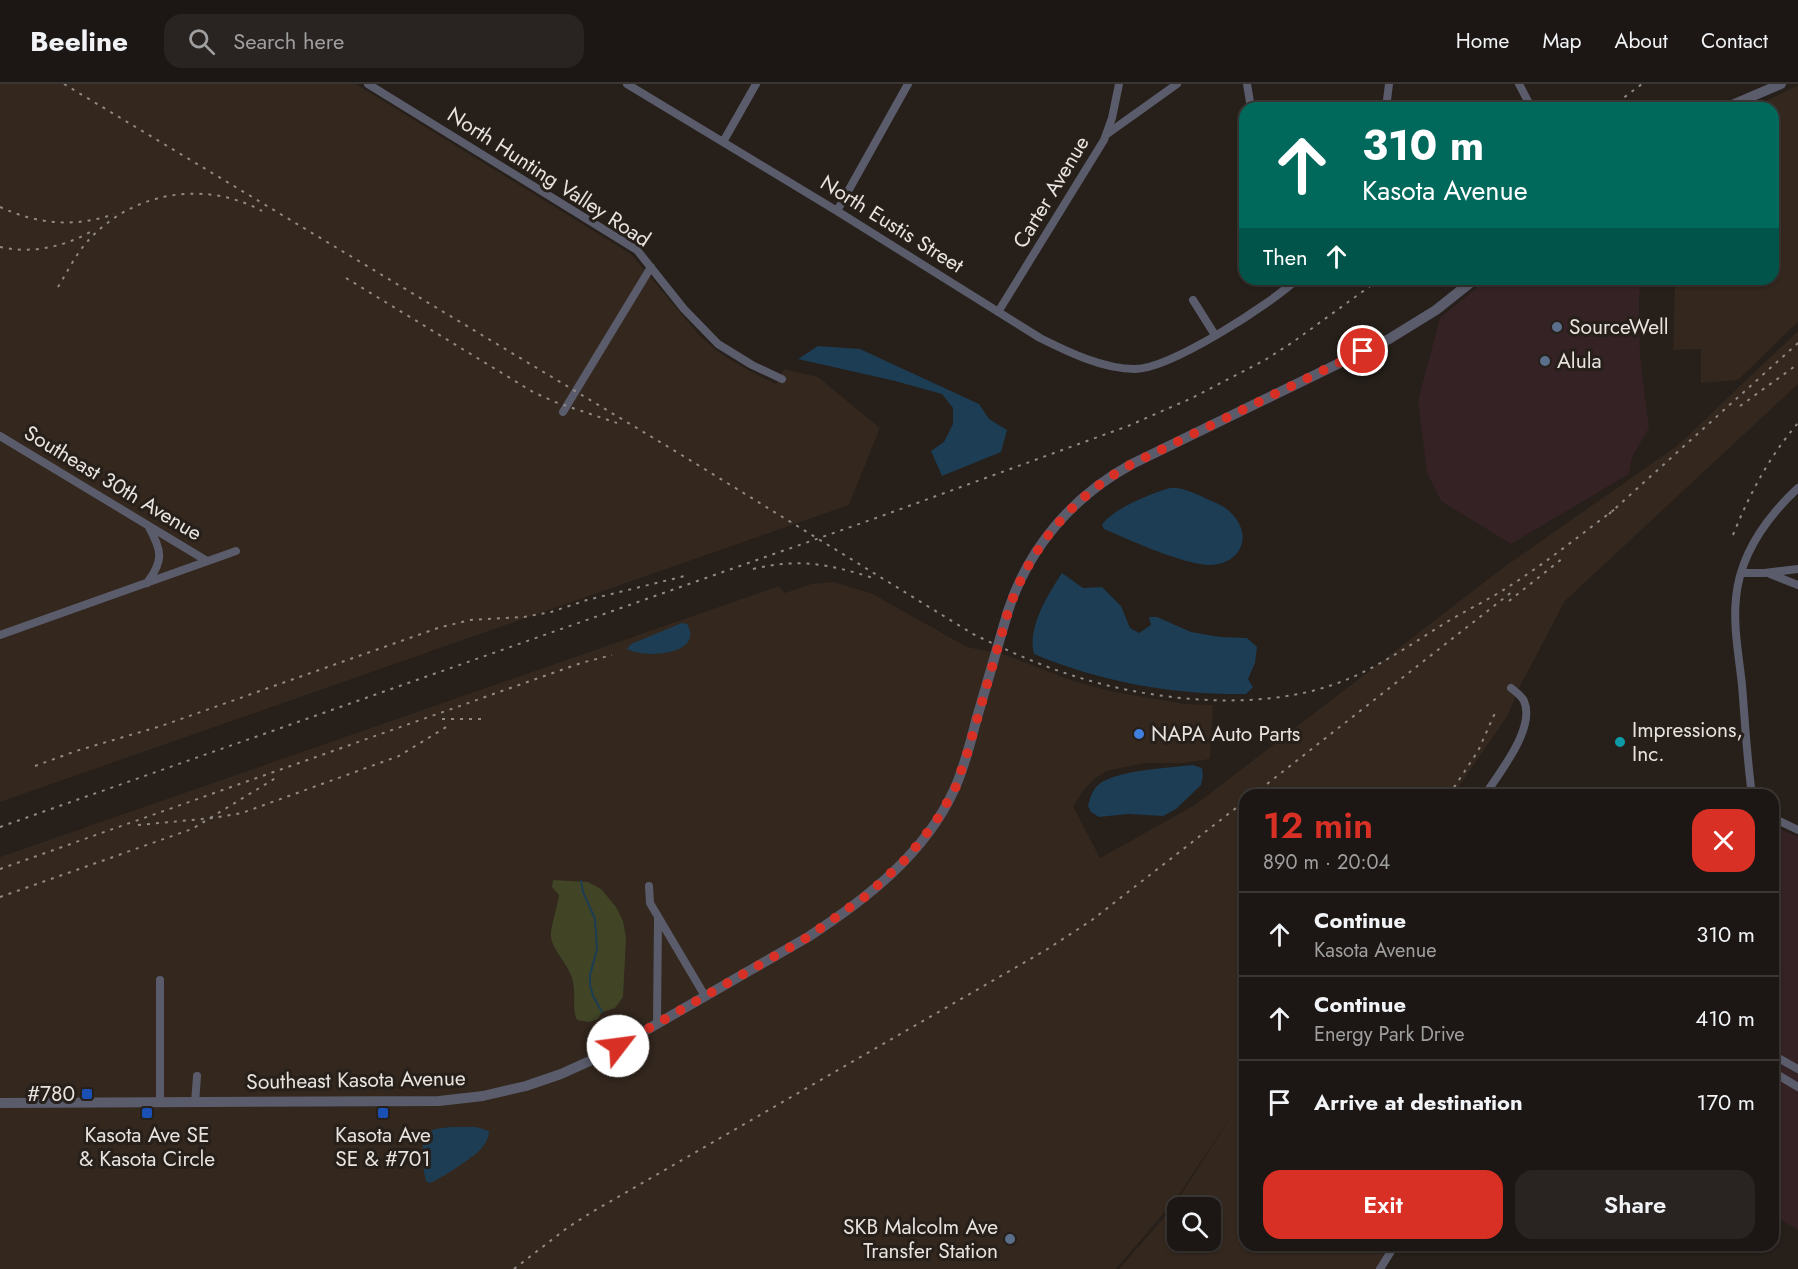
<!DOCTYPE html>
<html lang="en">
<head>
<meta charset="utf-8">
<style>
	body { margin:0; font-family:Jost,sans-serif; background:#292422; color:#f1f3f6; height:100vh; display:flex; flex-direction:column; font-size:22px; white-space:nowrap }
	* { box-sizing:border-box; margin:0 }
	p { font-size:20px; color:#a09fa0 }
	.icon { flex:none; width:33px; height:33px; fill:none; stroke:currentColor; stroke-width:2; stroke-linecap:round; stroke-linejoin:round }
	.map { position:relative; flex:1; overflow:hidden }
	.side { position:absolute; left:1239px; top:705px; width:540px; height:462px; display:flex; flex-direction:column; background:#1c1714; border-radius:18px; box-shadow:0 2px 4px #0004,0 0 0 2px #3a3634 }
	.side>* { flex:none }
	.guide { position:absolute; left:1239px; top:18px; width:540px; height:183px; border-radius:18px; box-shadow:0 2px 4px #0004,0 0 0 2px #3a3634; background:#00695c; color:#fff; overflow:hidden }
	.controls { position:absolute; left:1167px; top:1113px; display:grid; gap:12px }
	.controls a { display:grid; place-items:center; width:54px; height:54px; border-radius:12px; background:#1c1714; box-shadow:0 2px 4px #0004,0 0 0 2px #3a3634; font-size:30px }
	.pin { position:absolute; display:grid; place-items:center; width:51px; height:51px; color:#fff; margin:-26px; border:3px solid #fff; border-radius:50%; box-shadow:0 2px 6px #0007 }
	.me { position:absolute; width:66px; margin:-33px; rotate:60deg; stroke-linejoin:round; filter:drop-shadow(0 0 4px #0008) }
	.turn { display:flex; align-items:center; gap:21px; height:126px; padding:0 24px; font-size:27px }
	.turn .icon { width:78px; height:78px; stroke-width:2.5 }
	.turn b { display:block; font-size:42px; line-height:51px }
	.then { display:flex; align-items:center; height:57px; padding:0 24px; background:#0003; gap:12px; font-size:22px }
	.round { display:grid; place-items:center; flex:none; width:63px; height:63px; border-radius:18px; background:#292422 }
	.headline { display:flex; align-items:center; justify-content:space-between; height:102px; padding:0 24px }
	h1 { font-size:36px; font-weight:600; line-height:45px; color:#d93025 }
	.button { display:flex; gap:12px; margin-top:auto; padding:12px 24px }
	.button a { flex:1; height:69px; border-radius:18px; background:#d93025; color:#fff; font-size:24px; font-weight:600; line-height:69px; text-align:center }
	.button a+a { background:#292422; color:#f1f3f6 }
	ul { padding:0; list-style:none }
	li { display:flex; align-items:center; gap:18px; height:84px; padding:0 24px; border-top:2px solid #3a3634 }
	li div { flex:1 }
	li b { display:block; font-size:22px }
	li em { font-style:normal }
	header { display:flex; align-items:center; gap:36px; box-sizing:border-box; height:84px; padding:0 30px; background:#1c1714; border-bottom:2px solid #3a3634 }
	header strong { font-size:28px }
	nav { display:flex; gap:33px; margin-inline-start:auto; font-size:21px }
	.search { width:420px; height:54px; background:#292422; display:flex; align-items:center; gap:15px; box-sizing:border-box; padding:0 21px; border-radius:18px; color:#a09fa0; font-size:22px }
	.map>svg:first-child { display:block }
</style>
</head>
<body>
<header>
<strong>Beeline</strong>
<div class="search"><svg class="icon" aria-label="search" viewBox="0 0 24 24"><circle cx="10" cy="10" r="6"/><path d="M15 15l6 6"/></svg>Search here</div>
<nav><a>Home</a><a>Map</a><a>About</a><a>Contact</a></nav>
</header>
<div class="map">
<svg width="1798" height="1185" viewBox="0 0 1798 1185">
	<rect width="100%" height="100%" fill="#261f1a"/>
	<path fill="#352224" d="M1487,195H1641L1639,213L1640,272L1649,344L1632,373L1629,390L1511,460L1441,417L1427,389L1418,316L1440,234Z
		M1773,742L1798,753V1146L1773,1131Z"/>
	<path fill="#33271e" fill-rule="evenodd" d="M0,0H356L631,170L700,252L720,269L748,286L776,300L784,285L818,293L880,344L849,421L0,718Z
		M1798,1V238L1738,296L1701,299V265L1673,266L1675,195H1773V24H1752Z
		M1798,247V300L1565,517L1518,606L1508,631L1453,711H1245V1161H1395L1379,1185H1119L1173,1123L1232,1031L1176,1115L1116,1185H0V773L779,502L785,509L811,500L834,498L873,510L967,563L1003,570L1068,595L1110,607L1185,620L1213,621L1210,675L1183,679H1145L1107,687L1095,694L1083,707L1073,722L1100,774L1195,721L1504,483L1677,362ZM1178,1124H1210V1156H1178Z"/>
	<path fill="#414526" d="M553,796L588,798L601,805L616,823L623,837L626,854L623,913L615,924L602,928L598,935L589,938L577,936C571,922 577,909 572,894C568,880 551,864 551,852C550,845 558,821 559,811L552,803Z"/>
	<path fill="#1c3d53" d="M818,262L860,265L979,320L989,335L1007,346L1001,368L942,392L931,367L944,358L953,340V324L942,310L895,297L798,275Z
		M1170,404C1181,403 1190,408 1201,412C1210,417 1222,420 1229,427C1258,453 1237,487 1200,480C1171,475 1132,457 1104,445L1102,441C1112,425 1152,409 1170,404Z
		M1062,489L1083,504L1102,503L1121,522L1130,544L1139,549L1151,541L1149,533H1157L1191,548L1220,553L1247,554L1257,563L1255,579L1248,595L1253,603L1246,610C1173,611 1101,598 1034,570C1027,544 1048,510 1062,489Z
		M682,539L687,540C705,571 645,575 627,565L631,560Z
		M1193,681L1202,684L1203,692L1201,701L1176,725L1163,732L1128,730L1099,733L1091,728L1088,722C1090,714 1092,707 1098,701C1116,686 1168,684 1193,681Z
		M451,1043H476L489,1047C489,1055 484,1062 478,1068C470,1075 438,1097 429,1099L426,1097C423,1086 419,1058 428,1049C432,1044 445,1044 451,1043Z"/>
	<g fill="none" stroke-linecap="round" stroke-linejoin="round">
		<path stroke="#1c3d53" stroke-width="2" d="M581,797L583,808L595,835L597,865L590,891V901L593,912L602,928"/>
		<path stroke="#5a5c6b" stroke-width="8" d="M368,0L637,166L684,225L718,260L752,281L782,295
			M627,0L837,127L1040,254C1068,268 1103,285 1135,285C1170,285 1271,220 1297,195
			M1247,0L1251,24
			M1519,0L1530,21
			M1386,24L1389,0
			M1107,50L1177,0
			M723,58L756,0
			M837,127L908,0
			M1193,216L1215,251
			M998,228L1104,56L1112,34L1119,0
			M563,328L651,183
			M0,352L207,477
			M1741,489H1764L1798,485
			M1770,490L1798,501
			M147,499C164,476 162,467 149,443
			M0,551L236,467
			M1485,711C1499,689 1536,644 1524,617C1521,611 1516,608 1511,604
			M1752,711C1747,675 1745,638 1742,601C1739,573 1733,542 1736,514C1740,470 1767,433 1798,404
			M1773,734L1798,746
			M649,802L650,819L705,912
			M657,939L658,835
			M1773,971L1798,985
			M1773,988L1798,1003
			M160,1019V896
			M195,1019L197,992
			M1380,1185L1395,1161"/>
		<path stroke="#5a5c6b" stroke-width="10" d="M1725,24L1781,0
			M0,1019L439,1017L483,1012L526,1002L561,990L603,971L808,853C865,816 925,770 954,706C964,685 970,660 976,637C987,600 997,564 1008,527C1029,463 1073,412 1132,380L1389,255L1436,226L1475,195"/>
		<path stroke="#908a86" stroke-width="2" stroke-dasharray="3 6" stroke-linecap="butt" d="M64,0L680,370L973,550C1006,566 1039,581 1074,592C1149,616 1250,627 1326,603C1369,590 1407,563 1445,539C1465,527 1486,517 1505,505C1543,481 1579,452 1615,425
			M1610,24L1642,0
			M0,123C37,140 75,144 114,130
			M0,163C32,170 64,163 92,147
			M346,194L533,308L555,318L617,339
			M58,203C66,190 73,176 82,164C125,109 202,94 262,127
			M1740,322L1798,280
			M1609,430L1798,259
			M1733,451C1750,409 1769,373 1798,339
			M753,485C798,474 829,480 873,494
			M1509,517L1563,474
			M442,635H484
			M35,682L76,667L161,642L438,544L470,536L524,533L551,528L587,516L689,491
			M1253,711L1513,507
			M1449,711L1478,667L1495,629
			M138,741L213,734L242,729L399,672L451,640
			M0,743L876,434L1128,342L1192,314L1265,276L1293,258L1380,195
			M0,785L581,579L612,571
			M0,813L192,745L279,692
			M514,1185L567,1144L592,1128L1046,866L1092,836L1245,717"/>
	</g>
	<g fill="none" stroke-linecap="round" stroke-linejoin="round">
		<path stroke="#d93025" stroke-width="10" stroke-dasharray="0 18" d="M618,962L808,853L866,812L906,775L935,739L955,705L967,670L1008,528C1029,464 1073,412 1132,380L1363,267"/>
	</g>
	<g fill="#5c6f8a" stroke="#261f1a" stroke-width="2">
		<circle cx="1557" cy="243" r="6"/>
		<circle cx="1545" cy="277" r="6"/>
		<circle cx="1010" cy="1155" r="6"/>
	</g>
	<circle fill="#3f7fe0" stroke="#261f1a" stroke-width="2" cx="1139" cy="650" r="6"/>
	<circle fill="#0f9aa8" stroke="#261f1a" stroke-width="2" cx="1620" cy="658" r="6"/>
	<g fill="#1a4fb4" stroke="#261f1a" stroke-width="2">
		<rect x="81" y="1004" width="12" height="12" rx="3"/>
		<rect x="141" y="1023" width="12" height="12" rx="3"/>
		<rect x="377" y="1023" width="12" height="12" rx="3"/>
	</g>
	<g text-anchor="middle" stroke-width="6" stroke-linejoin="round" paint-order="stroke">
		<g font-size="21" fill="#e8e3df" stroke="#261f1a">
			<text transform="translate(549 93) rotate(33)" y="7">North Hunting Valley Road</text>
			<text transform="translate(1051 108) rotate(-59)" y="7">Carter Avenue</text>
			<text transform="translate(892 140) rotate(32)" y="7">North Eustis Street</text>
			<text transform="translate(113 399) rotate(31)" y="7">Southeast 30th Avenue</text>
			<text transform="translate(356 996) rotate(-1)" y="7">Southeast Kasota Avenue</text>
		</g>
		<g font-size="21" fill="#e8e3df" stroke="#261f1a" text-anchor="start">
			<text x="1569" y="250">SourceWell</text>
			<text x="1557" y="284">Alula</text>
			<text x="1632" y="653">Impressions,<tspan x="1632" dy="24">Inc.</tspan></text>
			<text x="1151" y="657">NAPA Auto Parts</text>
			<text x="75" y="1017" text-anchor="end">#780</text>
			<text x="147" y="1058" text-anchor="middle">Kasota Ave SE<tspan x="147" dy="24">&amp; Kasota Circle</tspan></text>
			<text x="383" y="1058" text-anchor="middle">Kasota Ave<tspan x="383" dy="24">SE &amp; #701</tspan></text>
			<text x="998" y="1150" text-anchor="end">SKB Malcolm Ave<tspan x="998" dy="24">Transfer Station</tspan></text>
		</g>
	</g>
</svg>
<div class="controls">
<a><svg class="icon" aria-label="search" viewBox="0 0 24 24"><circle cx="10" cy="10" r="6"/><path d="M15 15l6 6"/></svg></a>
</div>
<div class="pin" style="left:1363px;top:267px;background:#d93025"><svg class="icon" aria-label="arrive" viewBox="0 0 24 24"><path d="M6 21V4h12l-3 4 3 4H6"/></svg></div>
<svg class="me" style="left:618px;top:962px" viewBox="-20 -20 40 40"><circle r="19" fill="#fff"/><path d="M0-13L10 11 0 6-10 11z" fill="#d93025"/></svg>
<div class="guide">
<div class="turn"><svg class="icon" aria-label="ahead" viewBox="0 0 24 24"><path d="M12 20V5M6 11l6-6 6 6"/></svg><div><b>310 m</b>Kasota Avenue</div></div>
<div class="then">Then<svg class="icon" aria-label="ahead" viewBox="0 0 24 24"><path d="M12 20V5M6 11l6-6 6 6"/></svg></div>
</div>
<section class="side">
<div class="headline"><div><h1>12 min</h1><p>890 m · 20:04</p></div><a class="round" style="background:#d93025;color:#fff"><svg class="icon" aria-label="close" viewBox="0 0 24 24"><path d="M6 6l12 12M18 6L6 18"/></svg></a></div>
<ul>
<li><svg class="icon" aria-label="ahead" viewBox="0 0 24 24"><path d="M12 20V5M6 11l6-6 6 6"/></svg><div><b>Continue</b><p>Kasota Avenue</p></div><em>310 m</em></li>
<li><svg class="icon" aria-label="ahead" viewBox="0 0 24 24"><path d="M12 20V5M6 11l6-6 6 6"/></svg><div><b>Continue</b><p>Energy Park Drive</p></div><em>410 m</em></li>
<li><svg class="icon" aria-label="arrive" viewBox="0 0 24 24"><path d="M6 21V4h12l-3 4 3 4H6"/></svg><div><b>Arrive at destination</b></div><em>170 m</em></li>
</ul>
<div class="button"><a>Exit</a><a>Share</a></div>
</section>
</div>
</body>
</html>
